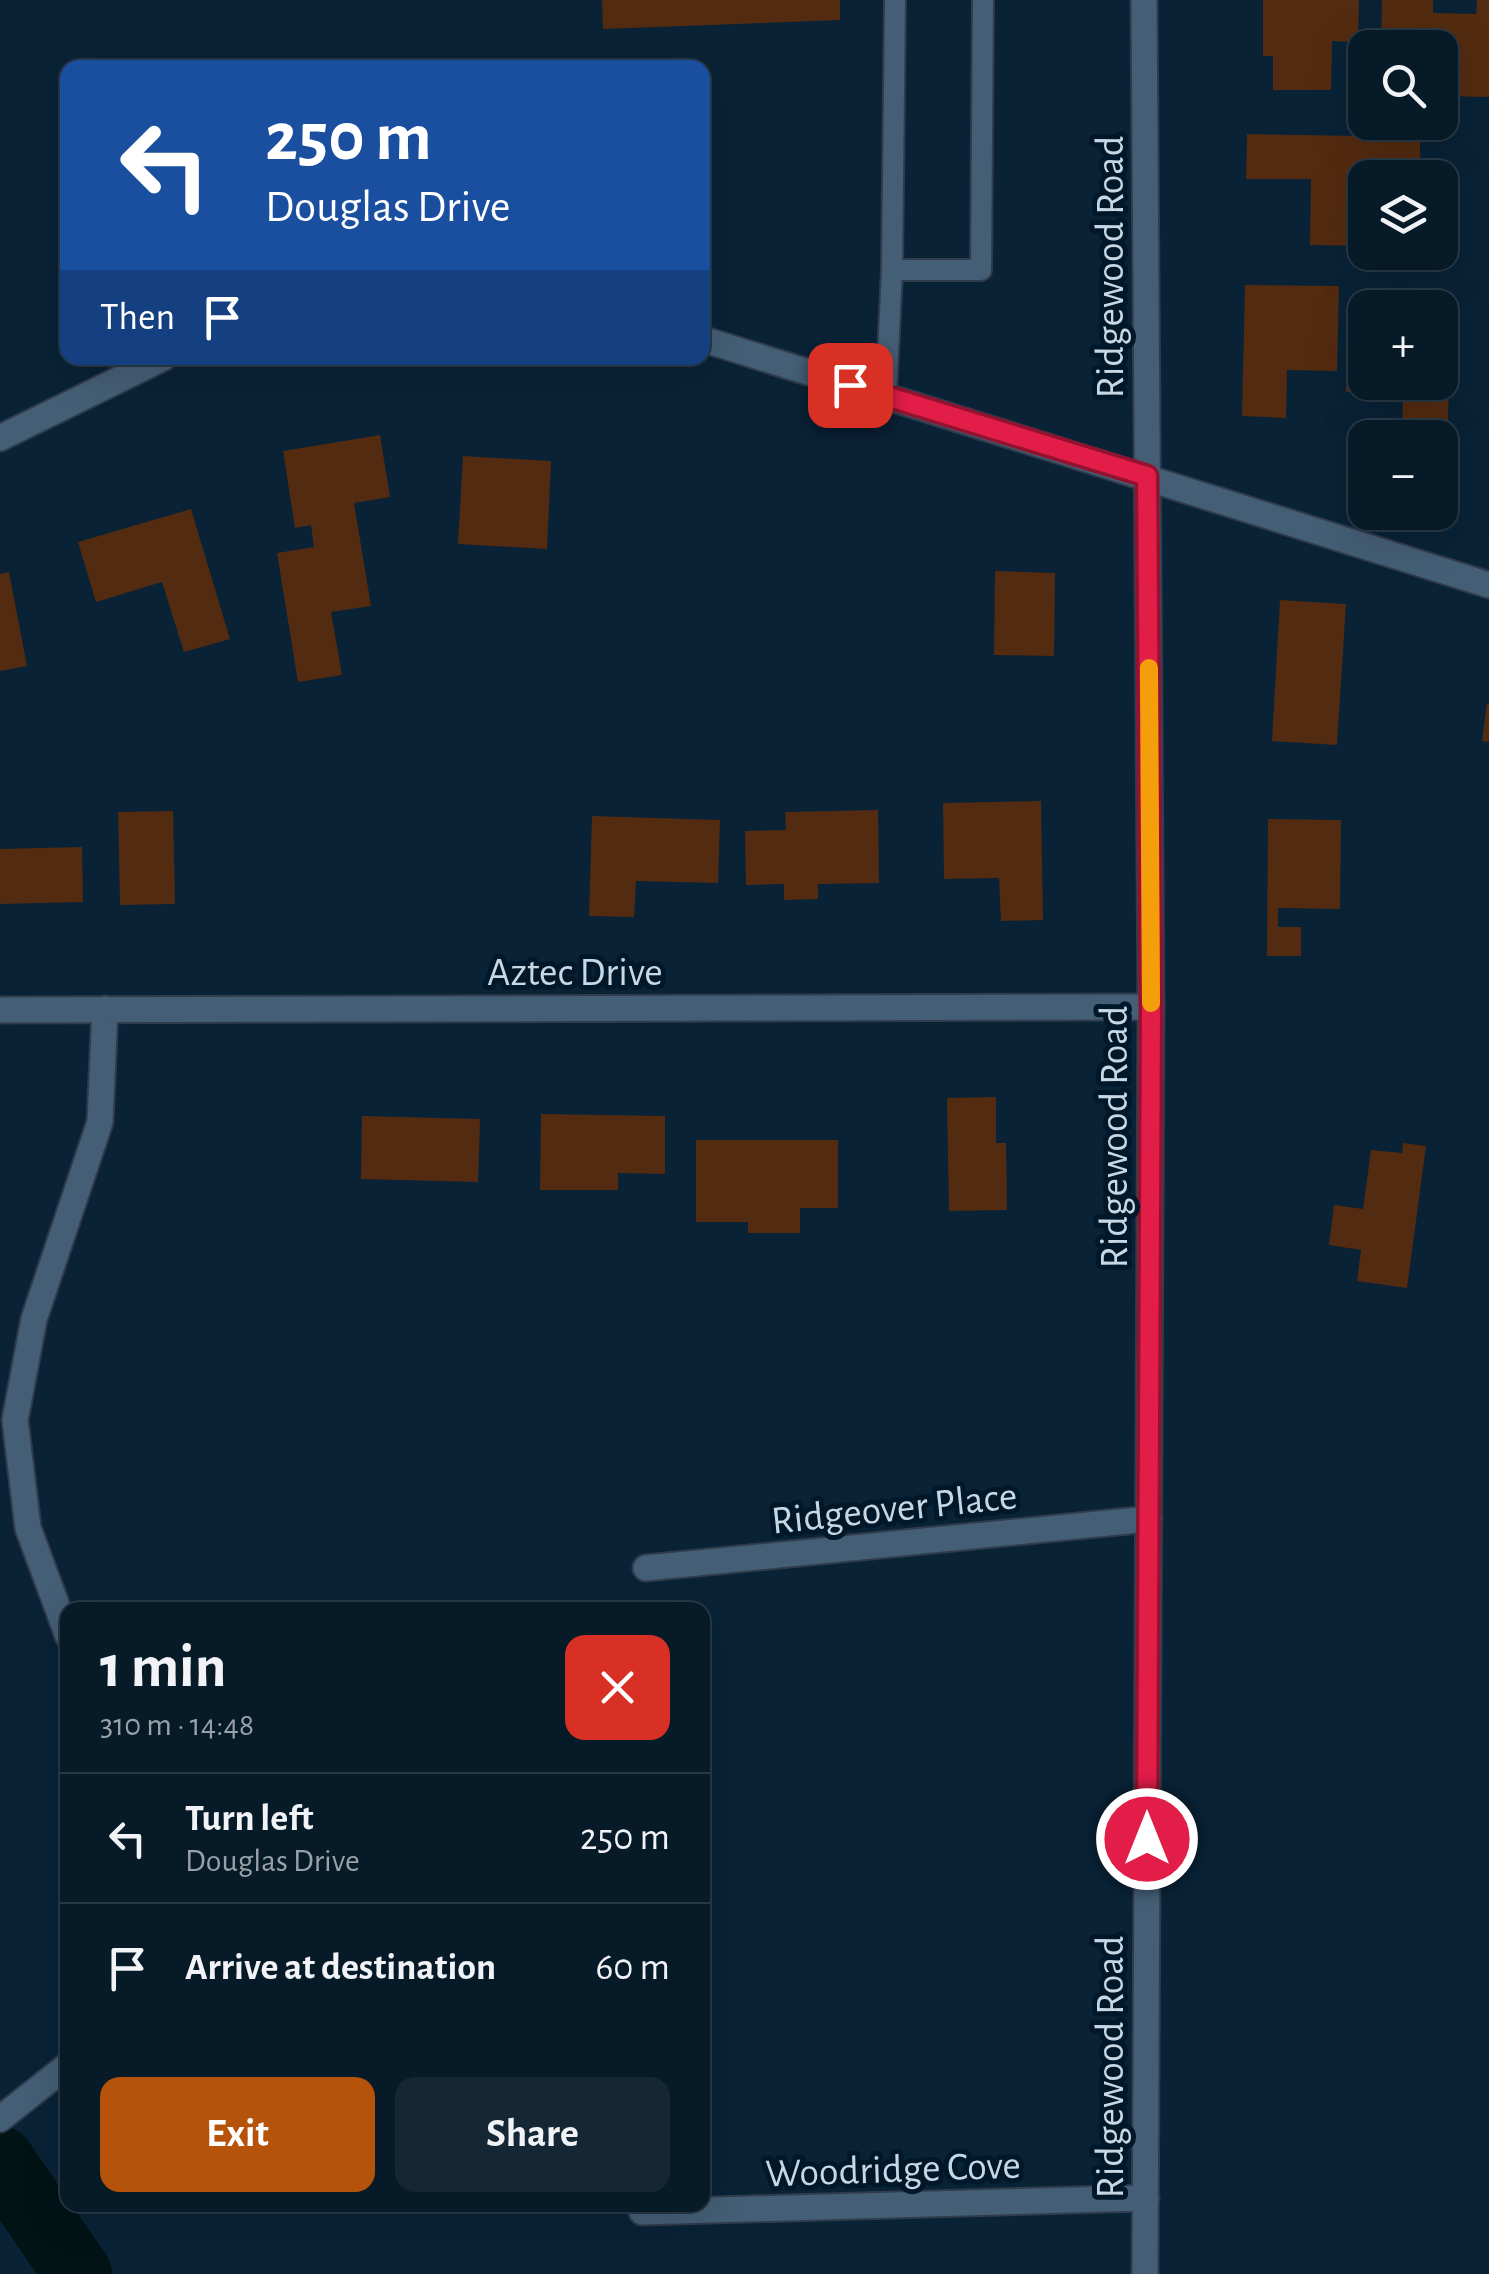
<!DOCTYPE html>
<html lang="en">
<head>
<meta charset="utf-8">
<style>
	body { margin:0; font-family:"Alegreya Sans",sans-serif; background:#152734; color:#f1f3f6; height:100vh; display:flex; flex-direction:column; font-size:38px; white-space:nowrap }
	* { box-sizing:border-box; margin:0 }
	p { font-size:32px; color:#98a1a8 }
	.icon { flex:none; width:55px; height:55px; fill:none; stroke:currentColor; stroke-width:2; stroke-linecap:round; stroke-linejoin:round }
	.map { position:relative; flex:1; overflow:hidden }
	.side { position:absolute; left:60px; top:1602px; width:650px; height:610px; display:flex; flex-direction:column; background:#071a28; border-radius:20px; box-shadow:0 10px 40px #0002,0 0 0 2px #283845 }
	.side>* { flex:none }
	.guide { position:absolute; left:60px; top:60px; width:650px; height:305px; border-radius:20px; box-shadow:0 10px 40px #0002,0 0 0 2px #283845; background:#1a4fa0; color:#fff; overflow:hidden }
	.tools { position:absolute; left:1348px; top:30px; display:grid; gap:20px }
	.tools a { display:grid; place-items:center; width:110px; height:110px; border-radius:20px; background:#071a28; box-shadow:0 10px 40px #0002,0 0 0 2px #283845; font-size:50px }
	.pin { position:absolute; display:grid; place-items:center; width:85px; height:85px; color:#fff; margin:-42px; border-radius:20px; box-shadow:0 5px 15px #0006 }
	.me { position:absolute; width:110px; margin:-55px; rotate:0deg; stroke-linejoin:round; filter:drop-shadow(0 0 8px #0008) }
	.turn { display:flex; align-items:center; gap:35px; height:210px; padding:0 40px; font-size:45px }
	.turn .icon { width:130px; height:130px; stroke-width:2.5 }
	.turn b { display:block; font-size:70px; line-height:85px }
	.then { display:flex; align-items:center; height:95px; padding:0 40px; background:#0003; gap:20px; font-size:38px }
	.round { display:grid; place-items:center; flex:none; width:105px; height:105px; border-radius:20px; background:#152734 }
	.summary { display:flex; align-items:center; justify-content:space-between; height:170px; padding:0 40px }
	h1 { font-size:60px; font-weight:700; line-height:75px }
	.primary-button { display:flex; gap:20px; margin-top:auto; padding:20px 40px }
	.primary-button a { flex:1; height:115px; border-radius:20px; background:#b45309; color:#fff; font-size:40px; font-weight:700; line-height:115px; text-align:center }
	.primary-button a+a { background:#152734; color:#f1f3f6 }
	ul { padding:0; list-style:none }
	li { display:flex; align-items:center; gap:30px; height:130px; padding:0 40px; border-top:2px solid #283845 }
	li div { flex:1 }
	li b { display:block; font-size:38px }
	li em { font-style:normal }
	.map>svg:first-child { display:block }
</style>
</head>
<body>
<div class="map">
<svg width="1489" height="2274" viewBox="0 0 1489 2274">
	<rect width="100%" height="100%" fill="#092236"/>
	<g fill="none" stroke-linecap="round" stroke-linejoin="round">
		<path stroke="#011315" stroke-width="68" d="M0,2160L78,2274"/>
	</g>
	<path fill="#532b11" fill-rule="evenodd" d="M602,0H840V20L603,29Z
		M1263,0H1359L1358,42L1332,41L1331,90H1273V56H1263Z
		M1382,0H1433V13L1476,14L1477,0H1489V97L1440,96V48H1381Z
		M1247,134L1420,137V171H1402V178H1365V246L1310,245L1311,179H1246Z
		M1245,285L1339,286L1337,371L1287,370L1286,418L1242,416Z
		M1349,297L1451,300L1447,455H1440V438H1402L1403,394L1346,392ZM1365,308H1440V382H1365Z
		M380,435L390,497L354,503L371,606L331,612L342,675L298,682L277,553L314,547L311,525L295,528L283,451Z
		M463,456L551,461L547,549L458,544Z
		M191,509L230,639L184,652L162,582L96,602L78,542Z
		M995,571L1055,573L1054,656L994,655Z
		M9,572L27,666L0,671V574Z
		M1280,600L1346,604L1337,745L1272,741Z
		M1487,703L1489,704V742L1482,741Z
		M1041,801L1043,920L1001,921L999,878L944,879L943,803Z
		M878,810L879,883L818,884V899L784,900V884L746,885L745,831L786,830L785,812Z
		M173,811L175,904L120,905L118,812Z
		M592,816L720,820L718,883L636,881L634,917L589,916Z
		M1268,819L1341,820L1340,909L1278,908V927H1301V956H1267Z
		M82,847L83,902L0,904V849Z
		M996,1097V1143H1006L1007,1210L949,1211L947,1098Z
		M541,1114L665,1116V1174L618,1173V1190H540Z
		M362,1116L480,1119L478,1182L361,1179Z
		M696,1140H838V1208H800V1233H748V1222H696Z
		M1403,1143L1426,1146L1407,1288L1357,1281L1361,1250L1329,1245L1334,1205L1363,1209L1371,1150L1402,1153Z"/>
	<g fill="none" stroke-linecap="round" stroke-linejoin="round">
		<defs>
			<path id="service" d="M892,270H981L983,0
				M886,396L892,270L895,0"/>
			<path id="minor" d="M702,339L1489,585
				M0,438L163,358
				M0,1010L1151,1007
				M646,1568L1149,1519
				M68,1636L28,1528L15,1420L34,1319L100,1122L105,1009
				M0,2119L68,2065
				M642,2212L1146,2198"/>
			<path id="tertiary" d="M1144,0L1151,1007L1145,2274"/>
		</defs>
		<use href="#service" stroke="#303b4c" stroke-width="24"/>
		<use href="#minor" stroke="#303b4c" stroke-width="29"/>
		<use href="#tertiary" stroke="#303b4c" stroke-width="29"/>
		<use href="#service" stroke="#445e75" stroke-width="20"/>
		<use href="#minor" stroke="#445e75" stroke-width="25"/>
		<use href="#tertiary" stroke="#445e75" stroke-width="25"/>
	</g>
	<g fill="none" stroke-linecap="round" stroke-linejoin="round">
		<defs>
			<path id="route" d="M850,385L1147,476L1151,1007L1147,1839"/>
		</defs>
		<use href="#route" stroke="#92132f" stroke-width="25"/>
		<use href="#route" stroke="#e11d48" stroke-width="18"/>
		<path stroke="#f59e0b" stroke-width="18" d="M1149,668L1151,1003"/>
	</g>
	<g text-anchor="middle" stroke-width="10" stroke-linejoin="round" paint-order="stroke">
		<g font-size="40" fill="#c8d7e4" stroke="#01182b">
			<text transform="translate(1109 267) rotate(-90)" y="14">Ridgewood Road</text>
			<text x="575" y="985">Aztec Drive</text>
			<text transform="translate(1113 1137) rotate(-90)" y="14">Ridgewood Road</text>
			<text transform="translate(894 1507) rotate(-6)" y="14">Ridgeover Place</text>
			<text transform="translate(1109 2067) rotate(-90)" y="14">Ridgewood Road</text>
			<text transform="translate(893 2168) rotate(-2)" y="14">Woodridge Cove</text>
		</g>
	</g>
</svg>
<div class="tools">
<a><svg class="icon" aria-label="search" viewBox="0 0 24 24"><circle cx="10" cy="10" r="6"/><path d="M15 15l6 6"/></svg></a>
<a><svg class="icon" aria-label="layers" viewBox="0 0 24 24"><path d="M12 4l9 5-9 5-9-5zM3 14l9 5 9-5"/></svg></a>
<a>+</a>
<a>−</a>
</div>
<div class="pin" style="left:850px;top:385px;background:#d93025"><svg class="icon" aria-label="arrive" viewBox="0 0 24 24"><path d="M6 21V4h12l-3 4 3 4H6"/></svg></div>
<svg class="me" style="left:1147px;top:1839px" viewBox="-20 -20 40 40"><circle r="17" fill="#e11d48" stroke="#fff" stroke-width="3"/><path d="M0-11L8 9 0 5-8 9z" fill="#fff"/></svg>
<div class="guide">
<div class="turn"><svg class="icon" aria-label="left" viewBox="0 0 24 24"><path d="M17 20v-9H6M10 6l-5 5 5 5"/></svg><div><b>250 m</b>Douglas Drive</div></div>
<div class="then">Then<svg class="icon" aria-label="arrive" viewBox="0 0 24 24"><path d="M6 21V4h12l-3 4 3 4H6"/></svg></div>
</div>
<section class="side">
<div class="summary"><div><h1>1 min</h1><p>310 m · 14:48</p></div><a class="round" style="background:#d93025;color:#fff"><svg class="icon" aria-label="close" viewBox="0 0 24 24"><path d="M6 6l12 12M18 6L6 18"/></svg></a></div>
<ul>
<li><svg class="icon" aria-label="left" viewBox="0 0 24 24"><path d="M17 20v-9H6M10 6l-5 5 5 5"/></svg><div><b>Turn left</b><p>Douglas Drive</p></div><em>250 m</em></li>
<li><svg class="icon" aria-label="arrive" viewBox="0 0 24 24"><path d="M6 21V4h12l-3 4 3 4H6"/></svg><div><b>Arrive at destination</b></div><em>60 m</em></li>
</ul>
<div class="primary-button"><a>Exit</a><a>Share</a></div>
</section>
</div>
</body>
</html>
